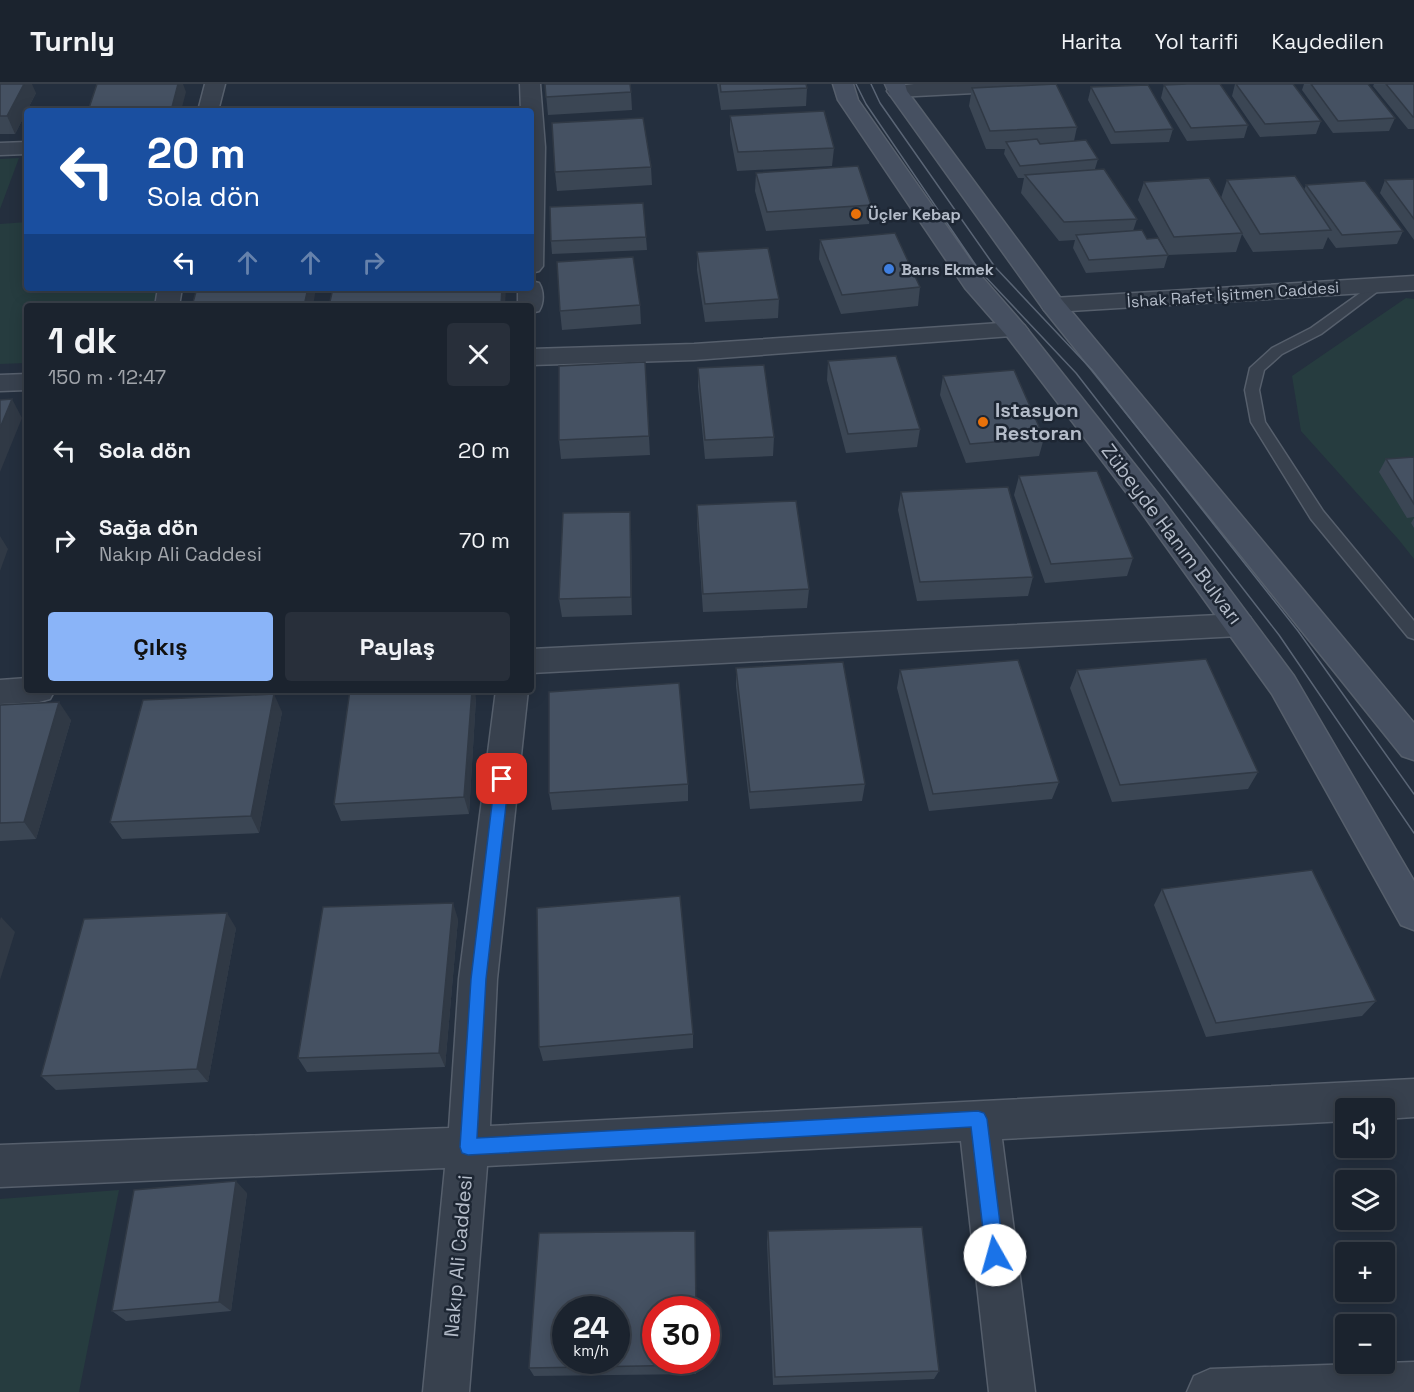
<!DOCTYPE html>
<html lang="tr">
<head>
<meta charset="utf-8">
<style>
	body { margin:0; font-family:"Space Grotesk",sans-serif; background:#282f3a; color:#f1f3f6; height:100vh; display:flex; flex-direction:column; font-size:22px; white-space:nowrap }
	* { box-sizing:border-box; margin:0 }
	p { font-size:20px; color:#a0a4aa }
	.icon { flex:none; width:33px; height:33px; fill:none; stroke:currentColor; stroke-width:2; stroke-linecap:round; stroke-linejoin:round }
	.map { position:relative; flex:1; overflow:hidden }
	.drawer { position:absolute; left:24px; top:219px; width:510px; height:390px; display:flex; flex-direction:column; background:#1b232e; border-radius:6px; box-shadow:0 3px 15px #0003,0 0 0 2px #39404a }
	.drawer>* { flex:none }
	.guide { position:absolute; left:24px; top:24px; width:510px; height:183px; border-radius:6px; box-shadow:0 3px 15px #0003,0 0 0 2px #39404a; background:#1a4fa0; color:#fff; overflow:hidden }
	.fabs { position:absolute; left:1335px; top:1014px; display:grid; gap:12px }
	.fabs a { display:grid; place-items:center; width:60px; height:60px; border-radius:6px; background:#1b232e; box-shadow:0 3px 15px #0003,0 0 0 2px #39404a; font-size:30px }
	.speed { position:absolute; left:552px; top:1212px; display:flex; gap:12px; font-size:30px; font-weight:700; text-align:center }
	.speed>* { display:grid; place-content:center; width:78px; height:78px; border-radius:50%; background:#1b232e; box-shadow:0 3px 15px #0003,0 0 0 2px #39404a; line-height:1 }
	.speed small { font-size:15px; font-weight:400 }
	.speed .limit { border:9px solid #d22; background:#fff; color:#111 }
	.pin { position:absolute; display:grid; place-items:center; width:51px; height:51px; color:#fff; margin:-26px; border-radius:12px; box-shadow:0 3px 9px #0006 }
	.me { position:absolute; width:66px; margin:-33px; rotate:353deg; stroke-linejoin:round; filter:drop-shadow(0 0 4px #0008) }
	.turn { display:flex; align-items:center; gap:21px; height:126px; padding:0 24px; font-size:27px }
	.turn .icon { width:78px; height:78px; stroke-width:2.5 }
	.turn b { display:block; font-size:42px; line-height:51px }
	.lanes { display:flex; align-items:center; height:57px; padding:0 24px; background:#0003; justify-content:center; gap:30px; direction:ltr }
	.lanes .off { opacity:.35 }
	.round { display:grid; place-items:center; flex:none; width:63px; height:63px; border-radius:6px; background:#282f3a }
	.head { display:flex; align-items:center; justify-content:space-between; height:102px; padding:0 24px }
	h1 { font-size:36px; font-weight:600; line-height:45px }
	.primary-button { display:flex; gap:12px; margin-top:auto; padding:12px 24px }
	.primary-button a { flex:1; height:69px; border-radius:6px; background:#8ab4f8; color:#111; font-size:24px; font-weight:600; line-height:69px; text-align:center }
	.primary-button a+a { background:#282f3a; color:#f1f3f6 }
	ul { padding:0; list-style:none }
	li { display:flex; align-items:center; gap:18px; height:90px; padding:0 24px }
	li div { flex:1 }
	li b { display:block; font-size:22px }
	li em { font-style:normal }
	header { display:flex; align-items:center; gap:36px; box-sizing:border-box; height:84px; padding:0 30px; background:#1b232e; border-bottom:2px solid #39404a }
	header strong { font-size:28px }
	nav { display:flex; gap:33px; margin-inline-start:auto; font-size:21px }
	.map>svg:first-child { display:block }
</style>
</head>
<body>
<header>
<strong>Turnly</strong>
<nav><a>Harita</a><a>Yol tarifi</a><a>Kaydedilen</a></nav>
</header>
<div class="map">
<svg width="1414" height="1308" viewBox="0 0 1414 1308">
	<rect width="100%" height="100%" fill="#242f3e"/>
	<path fill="#263c3f" d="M19,74L0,125V75Z
		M27,138V204H157L153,222H27V279L0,280V140Z
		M1406,214L1414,215V475L1399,456L1301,347L1292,292Z
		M119,1106L79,1308H0V1115Z"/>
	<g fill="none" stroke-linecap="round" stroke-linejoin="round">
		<defs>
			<path id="lane" d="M1377,197L1384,201L1382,204L1321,250L1282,270L1264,286L1259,306L1265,338L1323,427L1414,537V555L1408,553L1311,435L1251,338L1245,306L1250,284L1272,264L1311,244Z"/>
			<path id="street" d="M205,0H225L218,27H198Z
				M520,0H540L545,63L543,182L539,187L531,189V27H521Z
				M914,0H1043L1040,4L1033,6L897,13L890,11L887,7L890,3Z
				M27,58V70L0,71V59Z
				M1414,192V206L1053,228L1044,226L1041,221L1044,216L1053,214Z
				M531,197L539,199C544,207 544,219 539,227L531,229V222H518V204H531Z
				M158,204H182L179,222H155Z
				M1015,238L1024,241L1028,246L1024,251L694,276L531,281V265L694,260Z
				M27,290V306L0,307V291Z
				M1239,530L1250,533L1254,541L1250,549L1239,552L531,589V565Z
				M27,594V606H55L50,615L39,618L0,620V596Z
				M496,606H528L497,895L490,1042L1414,995V1033L1384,1035V1024H1346V1037L1002,1055L1035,1308H989L961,1057L487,1082L469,1308H423L445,1084L0,1103V1061L449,1044L459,895Z
				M1414,1278V1308H1187L1194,1292L1210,1285Z"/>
			<path id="secondary" d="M833,0H853L858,16L983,194L1024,241L1162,415L1294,592L1414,797V846L1401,841L1272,610L1142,429L1006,251L965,204L838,16Z
				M885,0H905L907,7L1062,216L1414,639V676L1402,672L1044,226L890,11Z"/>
		</defs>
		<use href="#lane" stroke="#565f6c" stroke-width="3"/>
		<use href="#street" stroke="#565f6c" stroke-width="3"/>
		<use href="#secondary" stroke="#565f6c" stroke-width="3"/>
		<use href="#lane" fill="#38414e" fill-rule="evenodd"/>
		<use href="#street" fill="#38414e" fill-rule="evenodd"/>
		<use href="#secondary" fill="#465061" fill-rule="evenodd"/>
		<path stroke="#5a6575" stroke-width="1.5" d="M856,0L866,20L979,186L1076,289L1279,551L1414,749
			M871,0L880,19L995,183L1092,286L1298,547L1414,710"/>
	</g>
	<path fill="#3b4654" d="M0,0L36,9L15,50H0Z
		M545,0L631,8L632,26L548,31Z
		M717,0H806L807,4L806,22L721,26Z
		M1235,0H1293L1321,37L1316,50L1260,53L1232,12Z
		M1304,0H1368L1395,34L1389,47L1333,49L1302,6Z
		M1374,0H1414V45H1408L1373,2Z
		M1164,1L1248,41L1244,54L1187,57L1161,14Z
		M1091,3L1173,45L1169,58L1111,60L1088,16Z
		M972,4L1077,43L1074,57L1098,75L1095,85L1137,135L1133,147L1166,167L1138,116L1144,98L1221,114L1227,96L1304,106L1306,101L1403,147L1397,160L1336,164L1328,153L1323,165L1253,168L1242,150L1236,168L1168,171L1164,184L1086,189L1073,164L1075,156L1059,157L1021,109L1024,94H1018L1004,70L1005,65H986L969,22Z
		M730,32L834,64L832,82L737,87L730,50Z
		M651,83L652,101L557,107L555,88Z
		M756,89L871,121L869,140L766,147L755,107Z
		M1414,95V156L1380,109L1385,96Z
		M646,153L647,166L552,170L551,157Z
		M820,156L920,203L918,222L841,230L819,175Z
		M697,168L779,215L778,234L705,238L697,186Z
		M640,221L641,240L562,246L560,227Z
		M828,277L920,345L917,363L846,369L827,296Z
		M645,278L650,371L561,375L559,356Z
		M698,284L774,353L773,372L705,375L698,303Z
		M943,292L1044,354L1039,372L966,379L940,311Z
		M1414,373V433L1407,434L1379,388L1386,375Z
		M1019,392L1133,474L1127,492L1045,499L1014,411Z
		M901,408L1033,493L1028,512L917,517L898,426Z
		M697,421L809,505L807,524L703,528L697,440Z
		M1414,434V444L1411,439Z
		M631,446L632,531L562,533L559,515Z
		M736,584L865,700L862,717L750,725L736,602Z
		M900,586L1059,698L1052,715L929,727L897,604Z
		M1077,586L1258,688L1248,705L1112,718L1070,604Z
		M476,614L469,730L341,737L334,720Z
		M0,621L71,636L36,755L0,757Z
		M282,628L259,749L122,755L110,738Z
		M688,700V717L552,726L549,709Z
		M1162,805L1376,917L1362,932L1206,953L1154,821Z
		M458,835L445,983L307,988L298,974Z
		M236,844L208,998L56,1006L41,992Z
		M693,950V964L543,977L539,963Z
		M247,1109L231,1227L126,1237L112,1227Z
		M768,1147L939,1287L934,1295L773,1301L767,1158Z
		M696,1276V1290L534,1292L529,1284Z"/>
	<path fill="#303945" d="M24,0H32L36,9L15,50L7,32Z
		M178,0H183L186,8L181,27H171Z
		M308,204H316L313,222H304Z
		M502,204H506L505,222H501Z
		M12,315L22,334L0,388V344Z
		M630,428L631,446L632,531L631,513Z
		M0,452L8,465L0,487Z
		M472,606H475L476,614L469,730L464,713Z
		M274,610L282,628L259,749L251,732Z
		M59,618L71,636L36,755L24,738Z
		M453,819L458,835L445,983L439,969Z
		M227,829L236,844L208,998L197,985Z
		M1,833L15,848L0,896V836Z
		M236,1097L247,1109L231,1227L219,1218Z"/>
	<path fill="#455162" stroke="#303945" stroke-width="1.5" fill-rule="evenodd" d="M0,0H24L7,32H0Z
		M97,0H178L171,27H88Z
		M545,0H630L631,8L546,13Z
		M720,0H806L807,4L721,8Z
		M1056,0L1077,43L990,47L972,4Z
		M1187,0H1220L1248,41L1191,44L1164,1Z
		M1236,0H1293L1321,37L1265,40Z
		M1311,0H1368L1395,34L1338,37Z
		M1386,0H1414V33H1413Z
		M1148,1L1173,45L1115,48L1091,3Z
		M824,27L834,64L738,68L730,32Z
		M643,34L651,83L555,88L552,39Z
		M1037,55L1040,60L1086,56L1098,75L1020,82L1006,58Z
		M858,82L871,121L767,128L756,89Z
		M1104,85L1137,135L1064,138L1025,91Z
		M1295,92L1331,146L1260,150L1227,96Z
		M1209,94L1242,149L1174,153L1144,98Z
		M1414,95V135L1385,96Z
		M1365,97L1403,147L1342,151L1306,101Z
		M643,119L646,153L551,157L550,123Z
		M1142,146L1147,155L1158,154L1168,171L1089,176L1076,151Z
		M895,149L920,203L842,211L820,156Z
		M768,164L779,215L705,220L697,168Z
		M633,173L640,221L560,227L557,178Z
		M197,204H308L304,222H192Z
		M333,204H502L501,222H329Z
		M896,272L920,345L848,350L828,277Z
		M645,278L649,352L559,356V282Z
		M764,281L774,353L705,356L698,284Z
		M1014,286L1044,354L970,360L943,292Z
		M12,315L0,344V316Z
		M1414,373V420L1386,375Z
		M1097,387L1133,474L1051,480L1019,392Z
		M1008,403L1033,493L920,498L901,408Z
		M796,417L809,505L703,510L697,421Z
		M630,428L631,513L559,515L563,429Z
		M1206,575L1258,688L1120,701L1077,586Z
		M1018,576L1059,698L933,710L900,586Z
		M843,578L865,700L750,708L736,584Z
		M679,599L688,700L549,709V608Z
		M350,606H472L464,713L334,720Z
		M274,610L251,732L110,738L143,616Z
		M59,618L24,738L0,739V621Z
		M1312,786L1376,917L1216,939L1162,805Z
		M680,812L693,950L539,963L537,824Z
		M453,819L439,969L298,974L323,823Z
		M227,829L197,985L41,992L84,835Z
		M236,1097L219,1218L112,1227L134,1106Z
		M922,1143L939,1287L775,1293L768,1147Z
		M695,1147L696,1226H656V1276H696V1281L529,1284L539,1149ZM566,1226H616V1276H566Z"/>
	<path fill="#1a73e8" stroke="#114b97" stroke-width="1.5" d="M502,689L507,691L509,695L486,895L477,1054L978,1027L984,1029L987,1035L1004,1171L1001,1178L995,1180L989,1178L986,1171L971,1043L468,1071L462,1069L460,1063L471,895L495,695L497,691Z"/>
	<g fill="#e8710a" stroke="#1d2633" stroke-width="2">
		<circle cx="856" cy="130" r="6"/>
		<circle cx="983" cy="338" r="6"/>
	</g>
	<circle fill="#3f7fe0" stroke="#1d2633" stroke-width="2" cx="889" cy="185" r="6"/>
	<g text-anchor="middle" stroke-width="5" stroke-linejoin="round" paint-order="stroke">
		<g font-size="16" font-weight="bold" fill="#b4bcc9" stroke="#1d2633" text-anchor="start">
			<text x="868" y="136">Üçler Kebap</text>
			<text x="901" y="191">Barıs Ekmek</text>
		</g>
		<g font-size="16" fill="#b4bcc9" stroke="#1d2633">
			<text transform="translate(1233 210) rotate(-4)" y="6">İshak Rafet İşitmen Caddesi</text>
		</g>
		<g font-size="20" font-weight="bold" fill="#b4bcc9" stroke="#1d2633" text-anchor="start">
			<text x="995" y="333">Istasyon<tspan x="995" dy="23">Restoran</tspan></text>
		</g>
		<g font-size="20" fill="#b4bcc9" stroke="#1d2633">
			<text transform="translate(1172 450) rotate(53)" y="7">Zübeyde Hanım Bulvarı</text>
			<text transform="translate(458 1172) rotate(-85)" y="7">Nakıp Ali Caddesi</text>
		</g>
	</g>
</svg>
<div class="fabs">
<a><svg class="icon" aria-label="sound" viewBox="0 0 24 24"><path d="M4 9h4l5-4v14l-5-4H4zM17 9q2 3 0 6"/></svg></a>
<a><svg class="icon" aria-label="layers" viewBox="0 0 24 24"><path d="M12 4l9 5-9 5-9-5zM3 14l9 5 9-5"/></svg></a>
<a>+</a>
<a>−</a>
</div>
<div class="speed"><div>24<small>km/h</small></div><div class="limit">30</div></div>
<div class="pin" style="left:502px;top:695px;background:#d93025"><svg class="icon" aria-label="arrive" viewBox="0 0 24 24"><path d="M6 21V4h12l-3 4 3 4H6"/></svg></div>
<svg class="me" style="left:995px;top:1171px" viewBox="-20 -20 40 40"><circle r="19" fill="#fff"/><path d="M0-13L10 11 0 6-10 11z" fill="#1a73e8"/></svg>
<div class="guide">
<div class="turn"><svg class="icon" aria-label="left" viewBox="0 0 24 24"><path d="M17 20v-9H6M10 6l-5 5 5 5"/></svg><div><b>20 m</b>Sola dön</div></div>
<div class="lanes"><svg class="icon" aria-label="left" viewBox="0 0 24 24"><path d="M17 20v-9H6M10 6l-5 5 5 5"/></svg><svg class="icon off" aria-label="ahead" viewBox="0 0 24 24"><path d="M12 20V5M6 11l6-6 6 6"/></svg><svg class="icon off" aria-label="ahead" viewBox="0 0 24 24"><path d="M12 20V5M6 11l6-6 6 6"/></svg><svg class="icon off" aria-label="right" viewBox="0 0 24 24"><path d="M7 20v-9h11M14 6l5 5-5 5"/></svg></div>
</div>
<section class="drawer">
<div class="head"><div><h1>1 dk</h1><p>150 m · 12:47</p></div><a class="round"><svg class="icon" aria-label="close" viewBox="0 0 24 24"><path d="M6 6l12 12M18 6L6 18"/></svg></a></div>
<ul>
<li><svg class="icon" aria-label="left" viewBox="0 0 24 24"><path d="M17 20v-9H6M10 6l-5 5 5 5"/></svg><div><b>Sola dön</b></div><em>20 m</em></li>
<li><svg class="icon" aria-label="right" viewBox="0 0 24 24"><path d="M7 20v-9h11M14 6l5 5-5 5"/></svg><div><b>Sağa dön</b><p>Nakıp Ali Caddesi</p></div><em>70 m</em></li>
</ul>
<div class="primary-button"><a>Çıkış</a><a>Paylaş</a></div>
</section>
</div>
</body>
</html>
